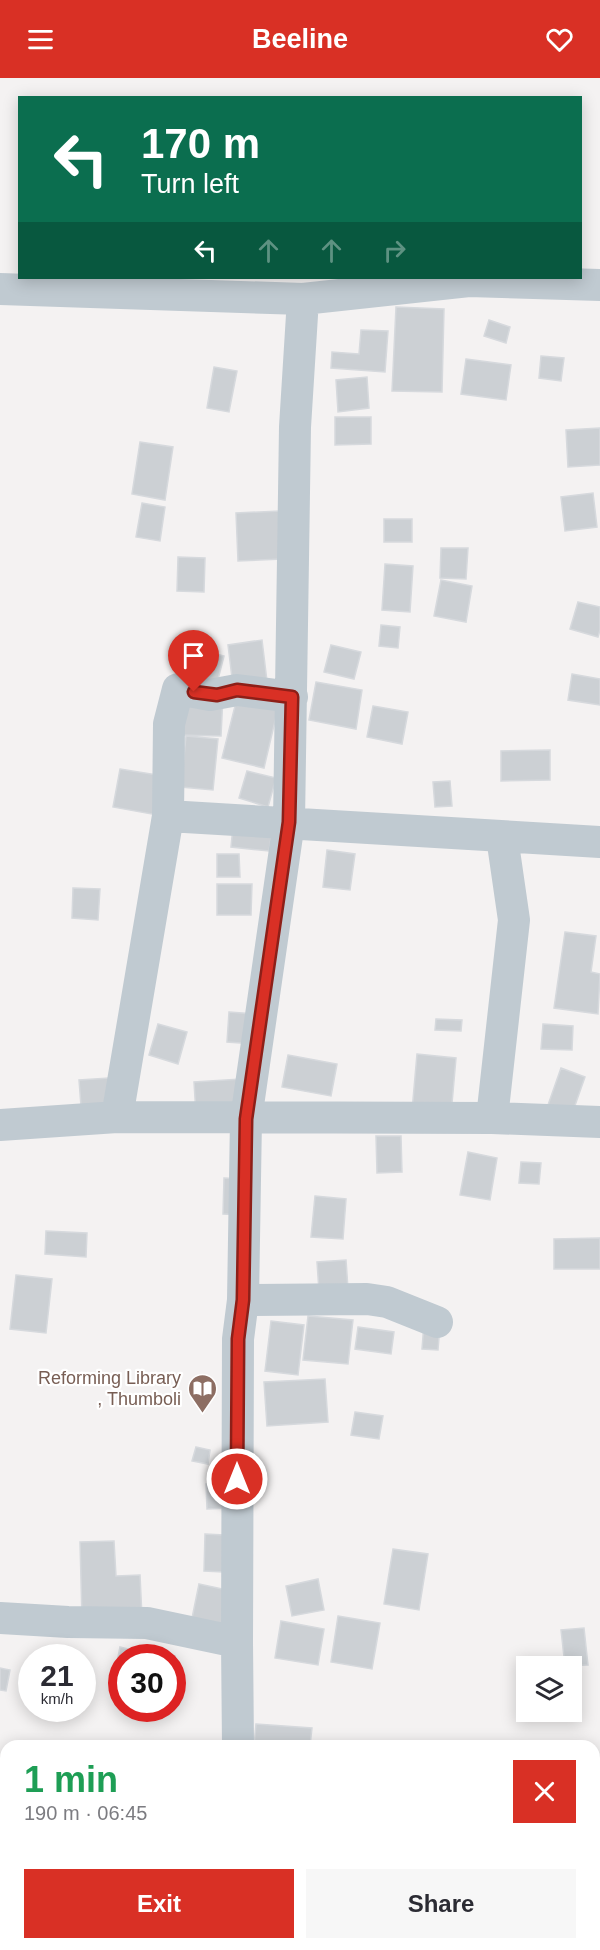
<!DOCTYPE html>
<html lang="en">
<head>
<meta charset="utf-8">
<style>
	body { margin:0; font-family:Helvetica,sans-serif; background:#f7f7f7; color:#2b2b33; height:100vh; display:flex; flex-direction:column; font-size:22px; white-space:nowrap }
	* { box-sizing:border-box; margin:0 }
	p { font-size:20px; color:#7c7c81 }
	.icon { flex:none; width:33px; height:33px; fill:none; stroke:currentColor; stroke-width:2; stroke-linecap:round; stroke-linejoin:round }
	.map { position:relative; flex:1; overflow:hidden }
	.drawer { position:absolute; left:0px; top:1662px; width:600px; height:210px; display:flex; flex-direction:column; background:#fff; border-radius:18px 18px 0 0; box-shadow:0 3px 15px #0003 }
	.drawer>* { flex:none }
	.top-card { position:absolute; left:18px; top:18px; width:564px; height:183px; border-radius:0px; box-shadow:0 3px 15px #0003; background:#0b6e4f; color:#fff; overflow:hidden }
	.tools { position:absolute; left:516px; top:1578px; display:grid; gap:12px }
	.tools a { display:grid; place-items:center; width:66px; height:66px; border-radius:0px; background:#fff; box-shadow:0 3px 15px #0003; font-size:30px }
	.speed { position:absolute; left:18px; top:1566px; display:flex; gap:12px; font-size:30px; font-weight:700; text-align:center }
	.speed>* { display:grid; place-content:center; width:78px; height:78px; border-radius:50%; background:#fff; box-shadow:0 3px 15px #0003; line-height:1 }
	.speed small { font-size:15px; font-weight:400 }
	.speed .limit { border:9px solid #d22; background:#fff; color:#111 }
	.pin { position:absolute; display:grid; place-items:center; width:51px; height:51px; color:#fff; margin:-62px -26px; border-radius:50% 50% 50% 0; rotate:-45deg; box-shadow:0 0 6px #0007 }
	.pin .icon { rotate:45deg }
	.me { position:absolute; width:66px; margin:-33px; rotate:0deg; stroke-linejoin:round; filter:drop-shadow(0 0 4px #0008) }
	.turn { display:flex; align-items:center; gap:21px; height:126px; padding:0 24px; font-size:27px }
	.turn .icon { width:78px; height:78px; stroke-width:2.5 }
	.turn b { display:block; font-size:42px; line-height:51px }
	.lanes { display:flex; align-items:center; height:57px; padding:0 24px; background:#0003; justify-content:center; gap:30px; direction:ltr }
	.lanes .off { opacity:.35 }
	.round { display:grid; place-items:center; flex:none; width:63px; height:63px; border-radius:0px; background:#f7f7f7 }
	.headline { display:flex; align-items:center; justify-content:space-between; height:102px; padding:0 24px }
	h1 { font-size:36px; font-weight:700; line-height:45px; color:#1e9e55 }
	.action { display:flex; gap:12px; margin-top:auto; padding:12px 24px }
	.action a { flex:1; height:69px; border-radius:0px; background:#d93025; color:#fff; font-size:24px; font-weight:700; line-height:69px; text-align:center }
	.action a+a { background:#f7f7f7; color:#2b2b33 }
	header { display:flex; justify-content:space-between; align-items:center; height:78px; padding:0 24px; background:#d93025; color:#fff; font-size:27px; font-weight:700 }
	.map>svg:first-child { display:block }
</style>
</head>
<body>
<header><svg class="icon" aria-label="menu" viewBox="0 0 24 24"><path d="M4 6h16M4 12h16M4 18h16"/></svg>Beeline<svg class="icon" aria-label="heart" viewBox="0 0 24 24"><path d="M12 20l-8-8c-3-5 5-10 8-4 3-6 11-1 8 4z"/></svg></header>
<div class="map">
<svg width="600" height="1872" viewBox="0 0 600 1872">
	<rect width="100%" height="100%" fill="#f4f2f2"/>
	<path fill="#ccd0d4" stroke="#d6d9dd" stroke-width="1.5" d="M396,229L444,231L442,314L392,313Z
		M489,242L510,249L506,265L484,258Z
		M361,252L388,253L385,294L331,290L332,274L359,276Z
		M541,278L564,280L561,303L539,300Z
		M466,281L511,287L506,322L461,316Z
		M214,289L237,293L229,334L207,330Z
		M367,299L369,330L338,334L336,302Z
		M335,339H371V366L335,367Z
		M600,350V387L568,389L566,352Z
		M140,364L173,369L165,422L132,416Z
		M593,415L597,449L565,453L561,419Z
		M142,425L165,429L160,463L136,459Z
		M280,433L282,481L238,483L236,435Z
		M384,441H412V464H384Z
		M441,470H468L466,501L440,500Z
		M178,479L205,480L204,514L177,513Z
		M385,486L413,488L410,534L382,532Z
		M441,502L472,508L466,544L434,538Z
		M578,524L600,529V552L598,559L570,551Z
		M381,547L400,549L398,570L379,568Z
		M262,562L267,603L233,608L228,567Z
		M331,567L361,574L354,601L324,594Z
		M197,571L224,578L214,617L186,609Z
		M572,596L600,601V627L568,622Z
		M316,604L362,612L356,651L309,642Z
		M238,616L279,626L264,690L222,680Z
		M178,617L223,618L221,658L177,657Z
		M373,628L408,634L402,666L367,659Z
		M186,658L218,661L213,712L181,709Z
		M550,672V702L501,703V673Z
		M120,691L164,698L157,737L113,729Z
		M247,693L276,700L268,729L239,720Z
		M450,703L452,728L435,729L433,704Z
		M233,748L272,753L269,773L231,769Z
		M327,772L355,776L350,812L323,809Z
		M217,776H239L240,799H217Z
		M217,806H252L251,837H217Z
		M73,810L100,811L98,842L72,840Z
		M565,854L596,858L591,894L600,896L598,936L554,930Z
		M229,934L255,936L254,966L227,964Z
		M436,941L462,942L461,953L435,952Z
		M158,946L187,954L178,986L149,977Z
		M543,946L573,948L572,972L541,971Z
		M417,976L456,980L451,1037L412,1033Z
		M288,977L337,986L331,1018L282,1009Z
		M561,990L585,999L572,1036L548,1027Z
		M109,1000L110,1027L81,1028L79,1002Z
		M241,1001L243,1034L196,1037L194,1004Z
		M376,1058H401L402,1094L377,1095Z
		M468,1074L497,1080L490,1122L460,1117Z
		M521,1084L541,1085L539,1106L519,1105Z
		M224,1100L243,1101L241,1137L223,1136Z
		M315,1118L346,1121L343,1161L311,1159Z
		M46,1153L87,1155L86,1179L45,1176Z
		M600,1160V1191H554V1161Z
		M346,1182L348,1211L319,1213L317,1184Z
		M16,1197L52,1201L46,1255L10,1251Z
		M308,1238L353,1242L348,1286L303,1282Z
		M271,1243L304,1247L298,1297L265,1293Z
		M424,1245L440,1247L438,1272L422,1271Z
		M358,1249L394,1254L391,1276L355,1271Z
		M325,1301L328,1344L267,1348L264,1304Z
		M355,1334L383,1338L379,1361L351,1357Z
		M196,1369L210,1372L208,1386L192,1383Z
		M230,1405L231,1430L207,1431L206,1406Z
		M205,1456L224,1457L223,1494L204,1493Z
		M114,1463L116,1498L140,1497L142,1539L82,1541L80,1464Z
		M393,1471L428,1476L419,1532L384,1526Z
		M318,1501L324,1532L292,1538L286,1508Z
		M199,1506L232,1513L223,1557L190,1550Z
		M338,1538L380,1545L372,1591L331,1584Z
		M281,1543L324,1551L318,1587L275,1580Z
		M584,1550L588,1587L565,1588L561,1552Z
		M120,1569L137,1573L136,1580H122V1606L113,1604Z
		M141,1571L175,1578L172,1590V1580H140Z
		M0,1590L10,1592L6,1613L0,1612Z
		M256,1646L312,1650L310,1668H254Z
		M470,1866H533V1872H470Z"/>
	<g fill="none" stroke-linecap="round" stroke-linejoin="round">
		<path stroke="#c0cad1" stroke-width="32" d="M0,211L303,221L469,203L600,207
			M168,738L600,764
			M117,1039L168,738L169,646L178,611L210,617L237,612L292,619
			M492,1040L514,842L502,759
			M0,1047L117,1039L492,1040L600,1044
			M243,1222L367,1221L387,1224L437,1244
			M0,1540L68,1544L147,1545L237,1564L238,1261L243,1222L246,1041L289,744L295,349L303,221
			M237,1564L238,1668
			M292,1866L297,1872"/>
	</g>
	<g fill="none" stroke-linecap="round" stroke-linejoin="round">
		<defs>
			<path id="route" d="M194,614L217,617L237,612L292,619L289,744L246,1041L243,1222L238,1261L237,1401"/>
		</defs>
		<use href="#route" stroke="#8d1f18" stroke-width="15"/>
		<use href="#route" stroke="#d93025" stroke-width="10"/>
	</g>
	<defs>
		<symbol id="library-pin" viewBox="-11 -11 22 30"><path d="M0 17L-7.5 6A9.5 9.5 0 1 1 7.5 6Z" fill="#8d6e63" stroke="#fff"/><path d="M-6-4Q-3-5.5-.7-3.5V5Q-3 3-6 4ZM6-4Q3-5.5 .7-3.5V5Q3 3 6 4Z" fill="#fff"/></symbol>
	</defs>
	<g fill-rule="evenodd">
		<use href="#library-pin" x="186" y="1294" width="33" height="45"/>
	</g>
	<g text-anchor="middle" stroke-width="4.5" stroke-linejoin="round" paint-order="stroke">
		<g font-size="18" fill="#785e54" stroke="#fff" text-anchor="end">
			<text x="181" y="1306">Reforming Library<tspan x="181" dy="21">, Thumboli</tspan></text>
		</g>
	</g>
</svg>
<div class="tools">
<a><svg class="icon" aria-label="layers" viewBox="0 0 24 24"><path d="M12 4l9 5-9 5-9-5zM3 14l9 5 9-5"/></svg></a>
</div>
<div class="speed"><div>21<small>km/h</small></div><div class="limit">30</div></div>
<div class="pin" style="left:194px;top:614px;background:#d93025"><svg class="icon" aria-label="arrive" viewBox="0 0 24 24"><path d="M6 21V4h12l-3 4 3 4H6"/></svg></div>
<svg class="me" style="left:237px;top:1401px" viewBox="-20 -20 40 40"><circle r="17" fill="#d93025" stroke="#fff" stroke-width="3"/><path d="M0-11L8 9 0 5-8 9z" fill="#fff"/></svg>
<div class="top-card">
<div class="turn"><svg class="icon" aria-label="left" viewBox="0 0 24 24"><path d="M17 20v-9H6M10 6l-5 5 5 5"/></svg><div><b>170 m</b>Turn left</div></div>
<div class="lanes"><svg class="icon" aria-label="left" viewBox="0 0 24 24"><path d="M17 20v-9H6M10 6l-5 5 5 5"/></svg><svg class="icon off" aria-label="ahead" viewBox="0 0 24 24"><path d="M12 20V5M6 11l6-6 6 6"/></svg><svg class="icon off" aria-label="ahead" viewBox="0 0 24 24"><path d="M12 20V5M6 11l6-6 6 6"/></svg><svg class="icon off" aria-label="right" viewBox="0 0 24 24"><path d="M7 20v-9h11M14 6l5 5-5 5"/></svg></div>
</div>
<section class="drawer">
<div class="headline"><div><h1>1 min</h1><p>190 m · 06:45</p></div><a class="round" style="background:#d93025;color:#fff"><svg class="icon" aria-label="close" viewBox="0 0 24 24"><path d="M6 6l12 12M18 6L6 18"/></svg></a></div>
<div class="action"><a>Exit</a><a>Share</a></div>
</section>
</div>
</body>
</html>
